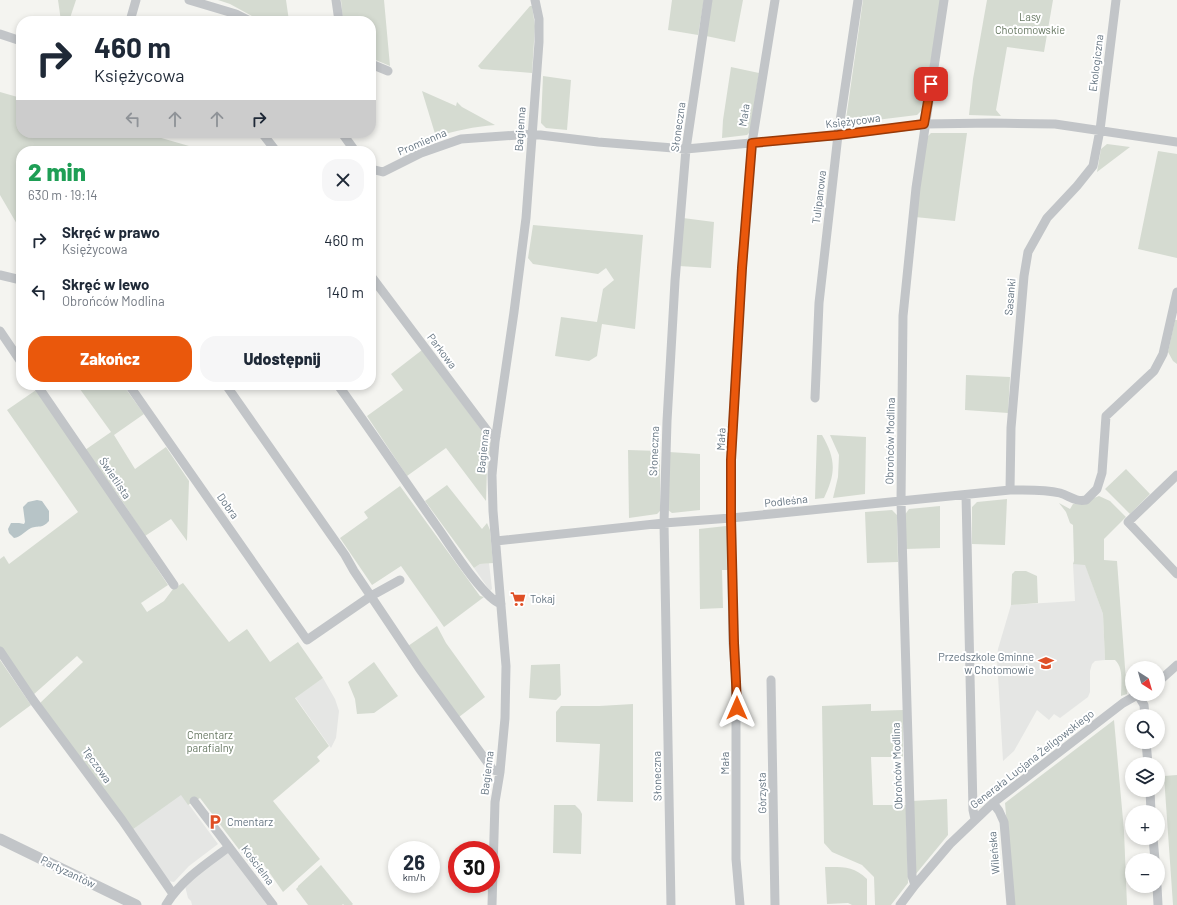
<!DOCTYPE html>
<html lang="pl">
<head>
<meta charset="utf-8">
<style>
	body { margin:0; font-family:Barlow,sans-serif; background:#f6f6f7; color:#1f2937; height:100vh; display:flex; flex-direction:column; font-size:15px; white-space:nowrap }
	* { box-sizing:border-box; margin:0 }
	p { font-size:13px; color:#747a83 }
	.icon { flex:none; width:22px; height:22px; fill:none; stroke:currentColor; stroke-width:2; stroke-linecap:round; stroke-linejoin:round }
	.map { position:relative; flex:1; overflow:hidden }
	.drawer { position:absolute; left:16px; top:146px; width:360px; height:244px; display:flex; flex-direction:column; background:#fff; border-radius:16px; box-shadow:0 2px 6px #0003 }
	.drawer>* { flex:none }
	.guide { position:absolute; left:16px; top:16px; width:360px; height:122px; border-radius:16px; box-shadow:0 2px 6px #0003; background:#fff; color:#1f2937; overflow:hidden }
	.needle { width:26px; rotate:143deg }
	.buttons { position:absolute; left:1125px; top:661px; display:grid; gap:8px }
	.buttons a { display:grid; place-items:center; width:40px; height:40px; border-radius:50%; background:#fff; box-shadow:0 2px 6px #0003; font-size:20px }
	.speed { position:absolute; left:388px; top:841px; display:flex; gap:8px; font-size:20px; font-weight:700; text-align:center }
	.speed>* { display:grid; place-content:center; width:52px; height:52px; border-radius:50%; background:#fff; box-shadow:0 2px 6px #0003; line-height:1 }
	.speed small { font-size:10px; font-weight:400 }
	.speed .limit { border:6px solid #d22; background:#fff; color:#111 }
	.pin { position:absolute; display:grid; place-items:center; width:34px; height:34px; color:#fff; margin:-17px; border-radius:8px; box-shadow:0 2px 6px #0006 }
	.me { position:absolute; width:44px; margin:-22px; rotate:0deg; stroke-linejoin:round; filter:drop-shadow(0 0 3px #0008) }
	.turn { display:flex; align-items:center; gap:14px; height:84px; padding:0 12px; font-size:18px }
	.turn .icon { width:52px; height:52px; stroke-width:2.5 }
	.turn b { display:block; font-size:28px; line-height:34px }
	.lanes { display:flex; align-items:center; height:38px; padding:0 12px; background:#0003; justify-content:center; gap:20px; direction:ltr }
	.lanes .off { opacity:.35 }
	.round { display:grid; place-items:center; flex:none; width:42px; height:42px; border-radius:16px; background:#f6f6f7 }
	.headline { display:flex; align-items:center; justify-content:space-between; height:68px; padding:0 12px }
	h1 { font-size:24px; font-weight:800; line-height:30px; color:#1e9e55 }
	.button { display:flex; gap:8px; margin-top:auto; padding:8px 12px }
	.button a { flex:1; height:46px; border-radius:16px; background:#ea580c; color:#fff; font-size:16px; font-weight:800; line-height:46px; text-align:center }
	.button a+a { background:#f6f6f7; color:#1f2937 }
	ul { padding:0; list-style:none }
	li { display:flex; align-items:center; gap:12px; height:52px; padding:0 12px }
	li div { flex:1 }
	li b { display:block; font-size:15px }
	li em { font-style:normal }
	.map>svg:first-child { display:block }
</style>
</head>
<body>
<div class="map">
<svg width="1177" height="905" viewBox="0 0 1177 905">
	<rect width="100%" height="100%" fill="#f4f4f0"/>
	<path fill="#e5e6e4" d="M489,563L492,589L490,591L474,568L480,564Z
		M1073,564H1085L1103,614L1105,660L1095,661L1092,664L1090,671V692L1088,697L1060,718L1054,714L1049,720L1037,710L1014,751L1003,761L997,659L998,649L1011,605L1075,601Z
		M323,678L335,699L339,711L336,738L331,748L295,697Z
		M181,794L218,844L189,866L174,882L168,881L132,830Z
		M225,853H229L269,905H192L191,901L188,898L185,886Z"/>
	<path fill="#d5dbd1" d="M58,0H76L69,21H61Z
		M218,0H286L289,21H261L230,4Z
		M341,0H384L390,66L371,58V21H343Z
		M672,0H704L698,35L668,30Z
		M711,0H743L735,42L706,36Z
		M863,0H941L923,109L917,115L852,123L846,119Z
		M987,0H1053L1044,52L1007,47L996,110L1001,116L969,115L973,79Z
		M530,6H532L535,26L532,73L481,69L478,66Z
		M731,67L759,73L750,132L747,135L722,138L723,120Z
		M543,76L571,80L567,130L546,128L541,123Z
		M422,91L456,106L457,102L462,107L495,125C474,127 456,130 436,137Z
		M0,92L21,98V133H144L189,146L188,151H21V231L0,195Z
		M931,133H967L955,221L915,217L925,139Z
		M1107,144L1130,147L1097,172L1101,149Z
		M1158,151L1177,154V258L1138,249Z
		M683,218L714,222L711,268L679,266Z
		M533,225L643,235L635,329L602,324L597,356L589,361L555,356L561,317L597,322L603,289L614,280L606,268L598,274L533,264L528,258Z
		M1175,320H1177V364L1173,361L1168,352Z
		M422,350L491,443L487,469L486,501L446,448L407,476L367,416L403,390L391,374Z
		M966,375L1010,377L1008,413L965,410Z
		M77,385H123L144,414L114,435L135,469L166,447L189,481L187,541L171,519L145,536L120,498L85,450L111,432Z
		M36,390L106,491L168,585L141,603L147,612L164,601L173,589L183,583L229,642L247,629L270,662L298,642L323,678L295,698L329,746L317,757L320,761L273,801L320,859L283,892L262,862L250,864L200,798L188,805L181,795L132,830L40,703L83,662L77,656L33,695L0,648V559L4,556L9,564L78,512L7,410Z
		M817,435H822C836,459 836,473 824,498L815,499Z
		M830,435L866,437L865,494L833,498L838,477L839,455Z
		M628,450L660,451V511L657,514L629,518Z
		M669,452L700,454V510L672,513L668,510Z
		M1126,469L1150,494L1130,514L1105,489Z
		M447,485L482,529L487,523L490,530L493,563L480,564L474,568L425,501Z
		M400,486L480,596L484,597L444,627L401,566L372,585L340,538L368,518L364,512Z
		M1099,496L1110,501L1126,517L1104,539V560L1117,561L1127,694L1121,696C1121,685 1124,668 1115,660H1105L1103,614L1085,565L1073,564L1074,561L1073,525L1070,523L1066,512L1059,503L1070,509L1073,504L1081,503Z
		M1007,499L1005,545L972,544V507L977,502Z
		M940,506V548L905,549L904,516L909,509Z
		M892,510L897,515L898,562L867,563L865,512Z
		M726,526L729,528V570H722L723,608L700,609L699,529Z
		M1015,571H1026L1037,576L1038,603L1011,605L1012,574Z
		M437,626L446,643L485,697L459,717L408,646Z
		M0,660L31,705L0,728Z
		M374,662L398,696L374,713L357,714L355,699L348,682Z
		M560,664L561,695L556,700L529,698L531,665Z
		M633,704V802L597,801L600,744L556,742V712L561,706H599Z
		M871,704V711L903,710V757H871L873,805H906L908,883L891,905H875L874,877L862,865L832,852L824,843L822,706Z
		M1114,720L1124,831L1127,905H1014L1005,803Z
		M1177,775V905H1173L1164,776Z
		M947,799L948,835L915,875L912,801Z
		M554,805H575L580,810L582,814L581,854L553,853Z
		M321,865L353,904L352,905H344L343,904L342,905H308L296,889L298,887V886Z
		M825,867C843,867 854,866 867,879V905H852L848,903L827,904Z"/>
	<path fill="#b7c4c7" d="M37,500L42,501L49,511V521C42,529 39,525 31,528C25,531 21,537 14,538L9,533L8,529L11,523H19L24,524L25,522L23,507L28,502Z"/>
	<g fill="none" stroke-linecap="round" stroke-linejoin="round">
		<path stroke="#c2c5c8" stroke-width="9" d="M189,0L236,14L250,21
			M336,0L339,21
			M130,21L136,0
			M0,34L21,41
			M371,64L388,71
			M262,133L276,151
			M342,133L355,151
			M371,169L383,172L421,153L461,139L532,134L598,142L686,149L838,135L925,124L992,123L1055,124L1177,142
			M0,275L21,280
			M371,276L486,429L489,433L496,436
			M0,331L21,362
			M37,385L174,585
			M129,385L307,640L371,596L400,580
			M226,385L345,555L354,571L419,668L493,770L500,772
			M338,385C372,432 404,480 438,528C450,545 483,598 501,604
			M815,398L819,303L838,135L858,0
			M1177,475L1128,522L1177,574
			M1010,490L1011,428L1024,276L1028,252L1047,218L1077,186L1093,166L1100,130L1116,0
			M966,495L973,810L975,819
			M496,541L664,523L731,518L1010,490C1026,490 1044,489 1060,493C1070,496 1075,502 1086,500L1097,489L1102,473L1106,416L1154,371L1163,354L1177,292
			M0,651L33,700L122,820L173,894
			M771,680L775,905
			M1158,682L1177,665
			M1138,695L1144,705L1145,716
			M1146,742L1148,764
			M1150,790L1151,812
			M194,801L273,905
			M993,803L999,811L1004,822L1011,905
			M1153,838L1155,860
			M915,885L912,876L901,501L903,316L916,188L944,0
			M1157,886L1158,905
			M166,905C181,880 206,864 229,847
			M492,905L495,802L500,772L505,718L506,666L493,511L492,475L495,442L514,312L526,218L539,42V19L535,0
			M671,905L664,523L667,421L675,281L686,149L708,0
			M740,905L736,859V681L733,643L731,518V460L742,268L752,143L775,0
			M900,905L915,885L950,844L993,803L1123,703L1139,694"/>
		<path stroke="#c2c5c8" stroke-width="11" d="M0,839L136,905"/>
	</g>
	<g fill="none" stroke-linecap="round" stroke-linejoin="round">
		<defs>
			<path id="route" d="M737,708L736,682L734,643L731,518V460L742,268L752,143L838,135L924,124L931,84"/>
		</defs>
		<use href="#route" stroke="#983908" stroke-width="10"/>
		<use href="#route" stroke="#ea580c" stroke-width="7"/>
	</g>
	<defs>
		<symbol id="supermarket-bare" viewBox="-9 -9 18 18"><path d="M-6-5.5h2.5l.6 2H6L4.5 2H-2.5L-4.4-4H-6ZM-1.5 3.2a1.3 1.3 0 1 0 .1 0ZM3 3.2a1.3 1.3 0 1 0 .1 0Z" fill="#df4f26" stroke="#fff" stroke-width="2.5" paint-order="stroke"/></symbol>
		<symbol id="school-bare" viewBox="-9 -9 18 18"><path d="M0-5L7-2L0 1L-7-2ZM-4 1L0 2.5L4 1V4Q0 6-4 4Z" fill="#df4f26" stroke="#fff" stroke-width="2.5" paint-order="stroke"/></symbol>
		<symbol id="parking-bare" viewBox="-9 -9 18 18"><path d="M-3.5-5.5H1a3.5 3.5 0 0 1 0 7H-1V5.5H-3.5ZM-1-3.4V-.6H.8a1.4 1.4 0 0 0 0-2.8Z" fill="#df4f26" stroke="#fff" stroke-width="2.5" paint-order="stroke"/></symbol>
	</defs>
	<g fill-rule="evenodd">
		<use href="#supermarket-bare" x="507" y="588" width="22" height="22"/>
		<use href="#school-bare" x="1035" y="652" width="22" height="22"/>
		<use href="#parking-bare" x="204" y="811" width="22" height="22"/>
	</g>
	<g text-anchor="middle" stroke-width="4" stroke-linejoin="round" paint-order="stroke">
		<g font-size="11" fill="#677862" stroke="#fff">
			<text x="1030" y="21">Lasy<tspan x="1030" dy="13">Chotomowskie</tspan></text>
			<text x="210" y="739">Cmentarz<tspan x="210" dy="13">parafialny</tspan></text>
		</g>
		<g font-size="11" fill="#647481" stroke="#fff">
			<text transform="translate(1096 63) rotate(-83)" y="4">Ekologiczna</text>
			<text transform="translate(744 115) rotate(-81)" y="4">Mała</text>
			<text transform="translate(853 121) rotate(-7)" y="4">Księżycowa</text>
			<text transform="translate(678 127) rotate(-82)" y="4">Słoneczna</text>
			<text transform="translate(520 129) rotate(-86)" y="4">Bagienna</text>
			<text transform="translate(422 142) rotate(-23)" y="4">Promienna</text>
			<text transform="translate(819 197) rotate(-83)" y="4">Tulipanowa</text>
			<text transform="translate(1010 297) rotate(-85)" y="4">Sasanki</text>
			<text transform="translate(442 351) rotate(53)" y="4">Parkowa</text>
			<text transform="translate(721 439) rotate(-87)" y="4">Mała</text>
			<text transform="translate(890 441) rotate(-89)" y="4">Obrońców Modlina</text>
			<text transform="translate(483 451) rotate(-84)" y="4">Bagienna</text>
			<text transform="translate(654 451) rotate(-88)" y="4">Słoneczna</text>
			<text transform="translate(115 478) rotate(56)" y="4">Świetlista</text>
			<text transform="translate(786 501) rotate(-6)" y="4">Podleśna</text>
			<text transform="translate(228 506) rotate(55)" y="4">Dobra</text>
			<text transform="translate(1032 759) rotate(-38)" y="4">Generała Lucjana Żeligowskiego</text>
			<text transform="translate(725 763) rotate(-90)" y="4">Mała</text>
			<text transform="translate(97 765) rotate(54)" y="4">Tęczowa</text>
			<text transform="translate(897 766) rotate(-92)" y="4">Obrońców Modlina</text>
			<text transform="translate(487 773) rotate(-83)" y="4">Bagienna</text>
			<text transform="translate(657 776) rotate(-91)" y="4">Słoneczna</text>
			<text transform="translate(762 793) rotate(-91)" y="4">Górzysta</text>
			<text transform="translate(994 853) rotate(-95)" y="4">Wileńska</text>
			<text transform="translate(258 865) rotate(53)" y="4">Kościelna</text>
			<text transform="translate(68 872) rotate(26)" y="4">Partyzantów</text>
		</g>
		<g font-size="11" fill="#647481" stroke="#fff" text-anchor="start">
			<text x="530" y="603">Tokaj</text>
			<text x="1034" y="661" text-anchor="end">Przedszkole Gminne<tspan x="1034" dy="13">w Chotomowie</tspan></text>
			<text x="227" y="826">Cmentarz</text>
		</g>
	</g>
</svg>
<div class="buttons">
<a><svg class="needle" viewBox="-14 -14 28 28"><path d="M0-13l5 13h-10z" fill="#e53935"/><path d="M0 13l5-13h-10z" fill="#747a83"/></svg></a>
<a><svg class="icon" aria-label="search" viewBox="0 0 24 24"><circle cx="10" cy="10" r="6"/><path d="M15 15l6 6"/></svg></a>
<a><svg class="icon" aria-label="layers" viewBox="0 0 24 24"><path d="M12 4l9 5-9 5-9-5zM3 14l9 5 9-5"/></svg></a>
<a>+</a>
<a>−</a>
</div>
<div class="speed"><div>26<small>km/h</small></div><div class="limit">30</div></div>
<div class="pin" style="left:931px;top:84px;background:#d93025"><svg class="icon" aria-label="arrive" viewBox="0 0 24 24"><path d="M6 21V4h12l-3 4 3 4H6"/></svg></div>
<svg class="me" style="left:737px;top:708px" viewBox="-20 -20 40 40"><path d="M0-17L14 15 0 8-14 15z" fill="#ea580c" stroke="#fff" stroke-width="4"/></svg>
<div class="guide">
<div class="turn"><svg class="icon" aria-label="right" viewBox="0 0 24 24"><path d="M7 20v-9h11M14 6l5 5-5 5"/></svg><div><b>460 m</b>Księżycowa</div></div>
<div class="lanes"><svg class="icon off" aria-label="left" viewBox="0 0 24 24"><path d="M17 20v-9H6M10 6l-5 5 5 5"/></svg><svg class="icon off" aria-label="ahead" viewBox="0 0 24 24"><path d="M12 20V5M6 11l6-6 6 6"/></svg><svg class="icon off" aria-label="ahead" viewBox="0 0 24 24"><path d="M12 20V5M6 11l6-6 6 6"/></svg><svg class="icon" aria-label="right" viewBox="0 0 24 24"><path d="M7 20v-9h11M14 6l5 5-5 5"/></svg></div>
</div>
<section class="drawer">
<div class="headline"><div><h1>2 min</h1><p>630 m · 19:14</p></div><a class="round"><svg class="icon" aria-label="close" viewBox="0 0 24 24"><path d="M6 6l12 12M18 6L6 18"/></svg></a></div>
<ul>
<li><svg class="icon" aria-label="right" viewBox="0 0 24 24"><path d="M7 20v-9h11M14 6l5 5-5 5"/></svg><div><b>Skręć w prawo</b><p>Księżycowa</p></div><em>460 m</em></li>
<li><svg class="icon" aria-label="left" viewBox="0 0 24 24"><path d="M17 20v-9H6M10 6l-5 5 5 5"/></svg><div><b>Skręć w lewo</b><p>Obrońców Modlina</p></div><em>140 m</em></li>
</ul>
<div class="button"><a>Zakończ</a><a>Udostępnij</a></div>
</section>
</div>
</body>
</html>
